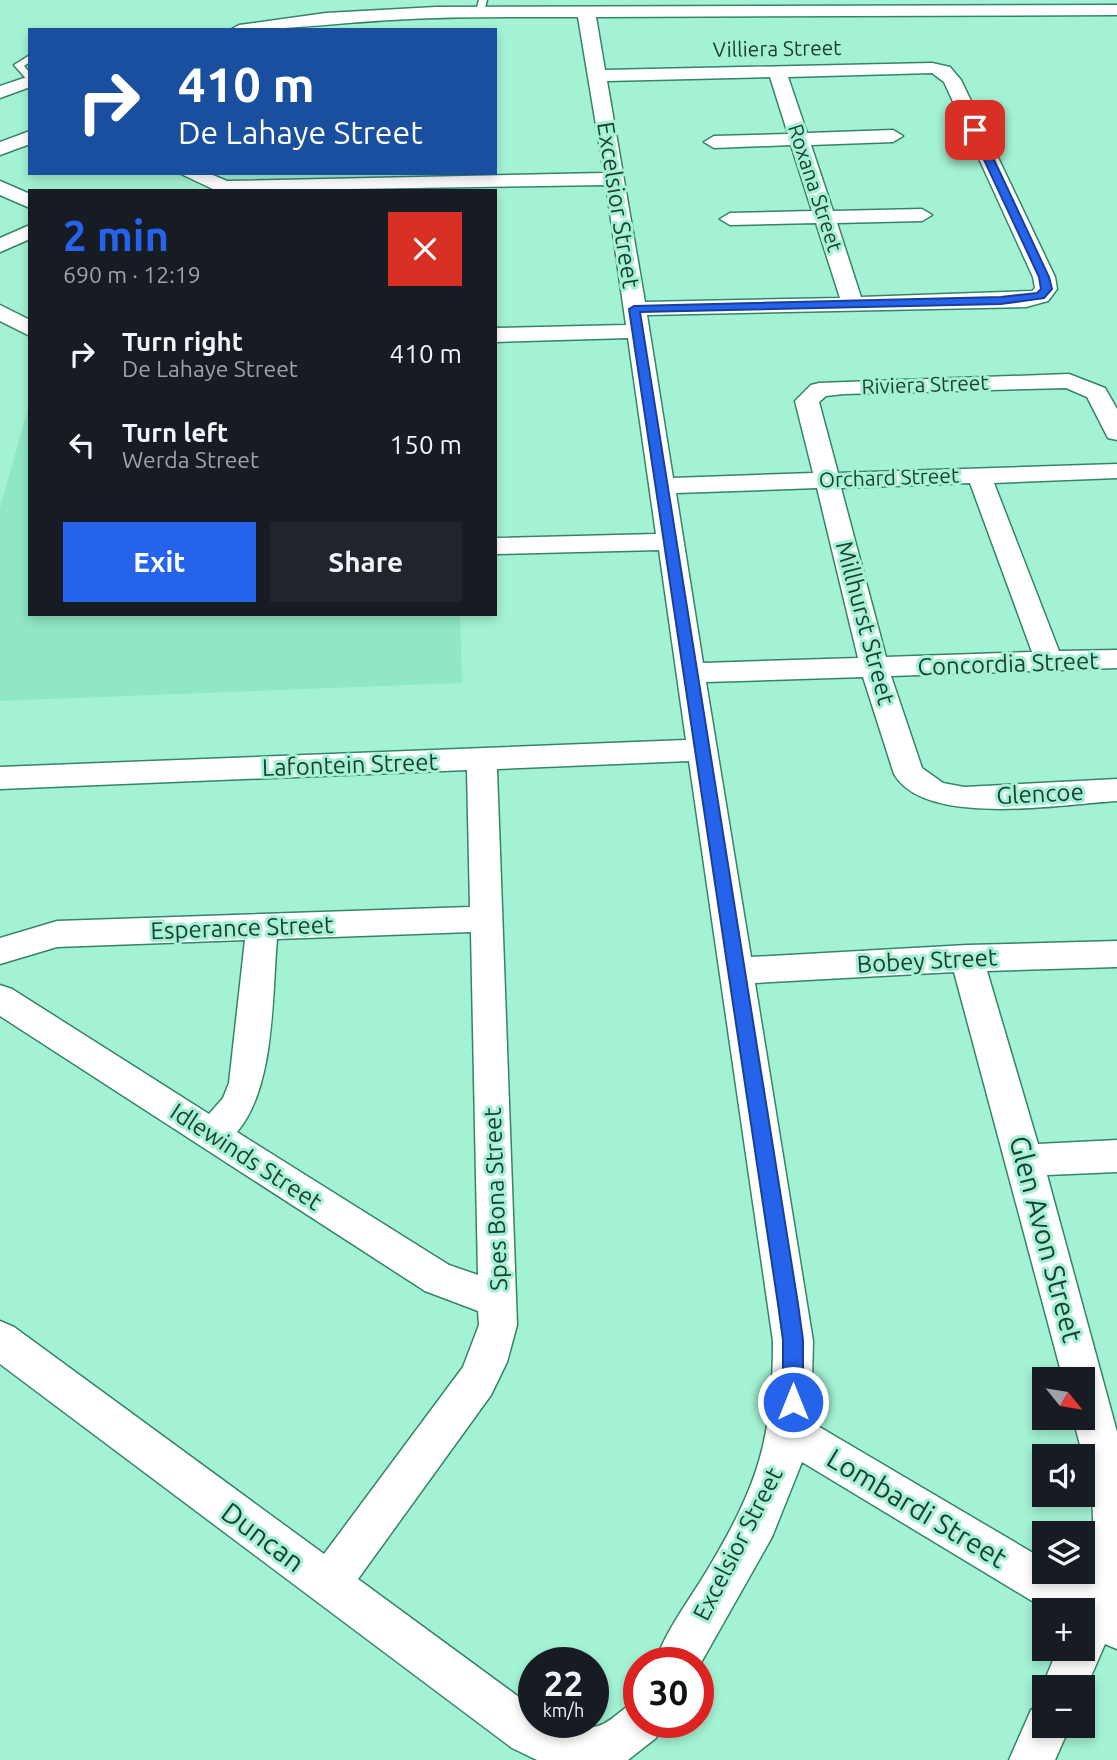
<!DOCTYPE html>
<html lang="en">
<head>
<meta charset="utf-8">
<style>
	body { margin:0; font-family:Ubuntu,sans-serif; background:#20242c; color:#f1f3f6; height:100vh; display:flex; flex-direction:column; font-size:26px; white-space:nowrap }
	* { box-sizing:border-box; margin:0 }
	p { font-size:23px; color:#9ea1a6 }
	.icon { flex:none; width:38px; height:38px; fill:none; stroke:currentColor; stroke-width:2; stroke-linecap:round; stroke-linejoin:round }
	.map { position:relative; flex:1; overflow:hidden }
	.sheet { position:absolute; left:28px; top:189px; width:469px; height:427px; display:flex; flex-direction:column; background:#171b24; border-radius:0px; box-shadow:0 4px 10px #0003 }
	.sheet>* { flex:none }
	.guide { position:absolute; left:28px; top:28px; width:469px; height:147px; border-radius:0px; box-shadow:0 4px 10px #0003; background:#1a4fa0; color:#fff; overflow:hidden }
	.needle { width:46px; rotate:120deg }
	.controls { position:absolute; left:1032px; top:1367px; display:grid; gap:14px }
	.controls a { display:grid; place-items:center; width:63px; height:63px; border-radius:0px; background:#171b24; box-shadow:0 4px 10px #0003; font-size:35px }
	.speed { position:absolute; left:518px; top:1647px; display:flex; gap:14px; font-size:35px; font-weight:700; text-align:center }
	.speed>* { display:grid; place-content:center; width:91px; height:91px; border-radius:50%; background:#171b24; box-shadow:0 4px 10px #0003; line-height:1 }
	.speed small { font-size:18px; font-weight:400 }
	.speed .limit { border:10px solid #d22; background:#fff; color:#111 }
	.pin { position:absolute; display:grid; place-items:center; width:60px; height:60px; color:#fff; margin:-30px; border-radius:14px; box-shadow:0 4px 10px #0006 }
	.me { position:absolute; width:77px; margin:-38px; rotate:0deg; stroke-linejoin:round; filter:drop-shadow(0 0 5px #0008) }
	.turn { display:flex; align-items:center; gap:24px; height:147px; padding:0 35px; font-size:32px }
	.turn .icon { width:91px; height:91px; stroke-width:2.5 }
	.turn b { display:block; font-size:49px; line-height:60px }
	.round { display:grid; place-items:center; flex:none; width:74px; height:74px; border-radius:0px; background:#20242c }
	.headline { display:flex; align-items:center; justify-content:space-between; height:119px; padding:0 35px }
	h1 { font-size:42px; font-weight:700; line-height:52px; color:#2563eb }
	.action { display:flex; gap:14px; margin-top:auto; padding:14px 35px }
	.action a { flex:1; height:80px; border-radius:0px; background:#2563eb; color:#fff; font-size:28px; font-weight:700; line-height:80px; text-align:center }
	.action a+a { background:#20242c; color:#f1f3f6 }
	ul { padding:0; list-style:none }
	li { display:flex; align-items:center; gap:21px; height:91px; padding:0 35px }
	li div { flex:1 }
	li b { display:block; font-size:26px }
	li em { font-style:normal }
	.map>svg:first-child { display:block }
</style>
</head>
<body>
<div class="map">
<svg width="1117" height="1760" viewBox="0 0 1117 1760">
	<rect width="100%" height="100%" fill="#a4f2d4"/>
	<path fill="#90e7c6" d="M30,401V614H460L462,683L0,701V508Z"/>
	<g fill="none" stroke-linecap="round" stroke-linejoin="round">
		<defs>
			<path id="service" d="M479,0H487L484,11L480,14L476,11Z
				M30,55V62L24,66L30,73V83L14,65Z"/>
			<path id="minor" d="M1117,5V15L596,17L605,70L932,63L950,67L961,80L1055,277L1057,289L1048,301L1026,307L647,315L673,478L813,473L795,401L811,385L819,383L1069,374L1105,388L1117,409V440L1108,438L1087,397L1066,388L844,394L826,396L819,402L838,473L1117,464V478L994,483L1059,651L1117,650V668L891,676L922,768L943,783L964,787L1117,779V801C1062,804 925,828 894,774L863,677L706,682L751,957L967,945L1117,941V967L987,971L1038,1144L1117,1140V1172L1047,1175L1117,1432V1649L1105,1644L1083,1695V1687H1045V1695L1042,1687L1058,1648H1083V1610H1047L802,1462L772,1537L698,1668V1662H655C666,1630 690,1599 708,1569C758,1485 773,1439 773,1341L689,761L497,769L517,1325L507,1362L491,1395L358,1579L534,1708V1722C554,1722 582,1733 601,1725C615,1719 624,1706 639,1700V1722H663L656,1738L628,1760H537L512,1748L0,1364V1321L14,1327L324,1554L463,1367L479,1325L478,1311L425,1291L0,1016V985L12,989L209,1114L223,1098L229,1083L245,940L57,947L0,964V938L57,921L470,907L467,770L0,789V767L686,740L659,550L495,554V538L656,534L628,338L495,342V328L626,325L606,185L217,191L179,173H208L227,181L604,173L578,17C516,17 453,16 391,20C337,23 284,30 230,30L239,25L326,13L436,7ZM932,73L944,82L1033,277L1035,288L1032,291L861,297L837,223L922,221L932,215L922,209L833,211L811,145L893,142L903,136L893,130L807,133L788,77ZM770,77L788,134L714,136L704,142L714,148L791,145L812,211L730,213L720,219L730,225L816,223L840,298L645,302L607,81ZM970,483L1032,652L886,657L841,488ZM817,488L858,658L703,663L676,493ZM471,932L478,1275L449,1265L237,1132C275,1088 272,996 277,939ZM954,972L1063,1379H1083V1418H1073C1089,1482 1103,1515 1084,1583L1065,1572H1045V1560L811,1422L813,1341L755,983Z
				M30,76V87L0,98V86Z
				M30,131V144L0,155V142Z
				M0,181L30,194V208L0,195Z
				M30,225V239L0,252V238Z
				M0,305L30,320V336L0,321Z
				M1045,1704V1726H1070L1055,1760H1009L1031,1710Z"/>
		</defs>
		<use href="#service" stroke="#35846a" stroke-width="3"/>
		<use href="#minor" stroke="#35846a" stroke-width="3"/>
		<use href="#service" fill="#fff" fill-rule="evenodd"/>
		<use href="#minor" fill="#fff" fill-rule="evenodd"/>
	</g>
	<path fill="#2563eb" stroke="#184099" stroke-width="2" d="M975,127L980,130L1049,277L1052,289L1044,298L1001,304L640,312L798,1304L803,1340V1402L800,1409L793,1412L786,1409L783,1402V1340L778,1304L629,309L634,306L1001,297L1037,293L1041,289L1039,277L970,130Z"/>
	<g text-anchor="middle" stroke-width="6" stroke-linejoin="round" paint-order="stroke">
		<g font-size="21" fill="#1e3e33" stroke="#a4f2d4">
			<text transform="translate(777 49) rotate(-1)" y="7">Villiera Street</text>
			<text transform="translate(815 188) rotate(72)" y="7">Roxana Street</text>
			<text transform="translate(925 385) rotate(-2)" y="7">Riviera Street</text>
			<text transform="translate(889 478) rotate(-2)" y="7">Orchard Street</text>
		</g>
		<g font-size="24" fill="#1e3e33" stroke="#a4f2d4">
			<text transform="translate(618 205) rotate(81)" y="8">Excelsior Street</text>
			<text transform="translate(865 623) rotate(75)" y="8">Millhurst Street</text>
			<text transform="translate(1008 664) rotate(-2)" y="8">Concordia Street</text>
			<text transform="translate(350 765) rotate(-2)" y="8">Lafontein Street</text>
			<text transform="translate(1040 794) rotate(-3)" y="8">Glencoe</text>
			<text transform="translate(242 928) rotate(-2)" y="8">Esperance Street</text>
			<text transform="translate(927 961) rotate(-3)" y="8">Bobey Street</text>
			<text transform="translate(246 1157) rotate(33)" y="8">Idlewinds Street</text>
			<text transform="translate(496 1199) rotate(-92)" y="8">Spes Bona Street</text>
			<text transform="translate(738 1544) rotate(-63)" y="8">Excelsior Street</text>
		</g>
		<g font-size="28" fill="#1e3e33" stroke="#a4f2d4">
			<text transform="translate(1046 1239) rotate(75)" y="10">Glen Avon Street</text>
			<text transform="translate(917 1508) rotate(31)" y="10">Lombardi Street</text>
			<text transform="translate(263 1537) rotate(37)" y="10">Duncan</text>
		</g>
	</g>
</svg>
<div class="controls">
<a><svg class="needle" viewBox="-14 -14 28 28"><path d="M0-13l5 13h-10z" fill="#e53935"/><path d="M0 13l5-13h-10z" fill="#9ea1a6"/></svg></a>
<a><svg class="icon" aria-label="sound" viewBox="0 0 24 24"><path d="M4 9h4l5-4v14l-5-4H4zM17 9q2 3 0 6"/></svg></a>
<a><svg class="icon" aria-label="layers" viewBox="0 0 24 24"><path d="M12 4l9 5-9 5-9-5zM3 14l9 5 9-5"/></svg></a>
<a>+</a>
<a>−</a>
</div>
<div class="speed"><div>22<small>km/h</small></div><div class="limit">30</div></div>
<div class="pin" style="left:975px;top:130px;background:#d93025"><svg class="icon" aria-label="arrive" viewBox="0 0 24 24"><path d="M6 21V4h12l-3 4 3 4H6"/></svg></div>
<svg class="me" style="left:793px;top:1402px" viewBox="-20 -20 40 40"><circle r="17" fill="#2563eb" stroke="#fff" stroke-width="3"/><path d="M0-11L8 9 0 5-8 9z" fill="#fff"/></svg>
<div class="guide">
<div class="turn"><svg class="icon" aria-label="right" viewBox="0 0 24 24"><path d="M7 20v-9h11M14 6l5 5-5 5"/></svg><div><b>410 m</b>De Lahaye Street</div></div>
</div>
<section class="sheet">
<div class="headline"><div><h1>2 min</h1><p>690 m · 12:19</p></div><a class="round" style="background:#d93025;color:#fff"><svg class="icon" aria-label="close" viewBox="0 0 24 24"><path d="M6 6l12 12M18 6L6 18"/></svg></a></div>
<ul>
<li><svg class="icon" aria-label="right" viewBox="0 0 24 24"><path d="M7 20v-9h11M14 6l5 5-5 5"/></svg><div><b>Turn right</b><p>De Lahaye Street</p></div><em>410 m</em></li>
<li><svg class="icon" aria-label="left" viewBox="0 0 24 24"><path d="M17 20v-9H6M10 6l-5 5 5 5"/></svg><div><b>Turn left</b><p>Werda Street</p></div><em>150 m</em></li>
</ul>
<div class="action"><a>Exit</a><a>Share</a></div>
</section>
</div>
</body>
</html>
